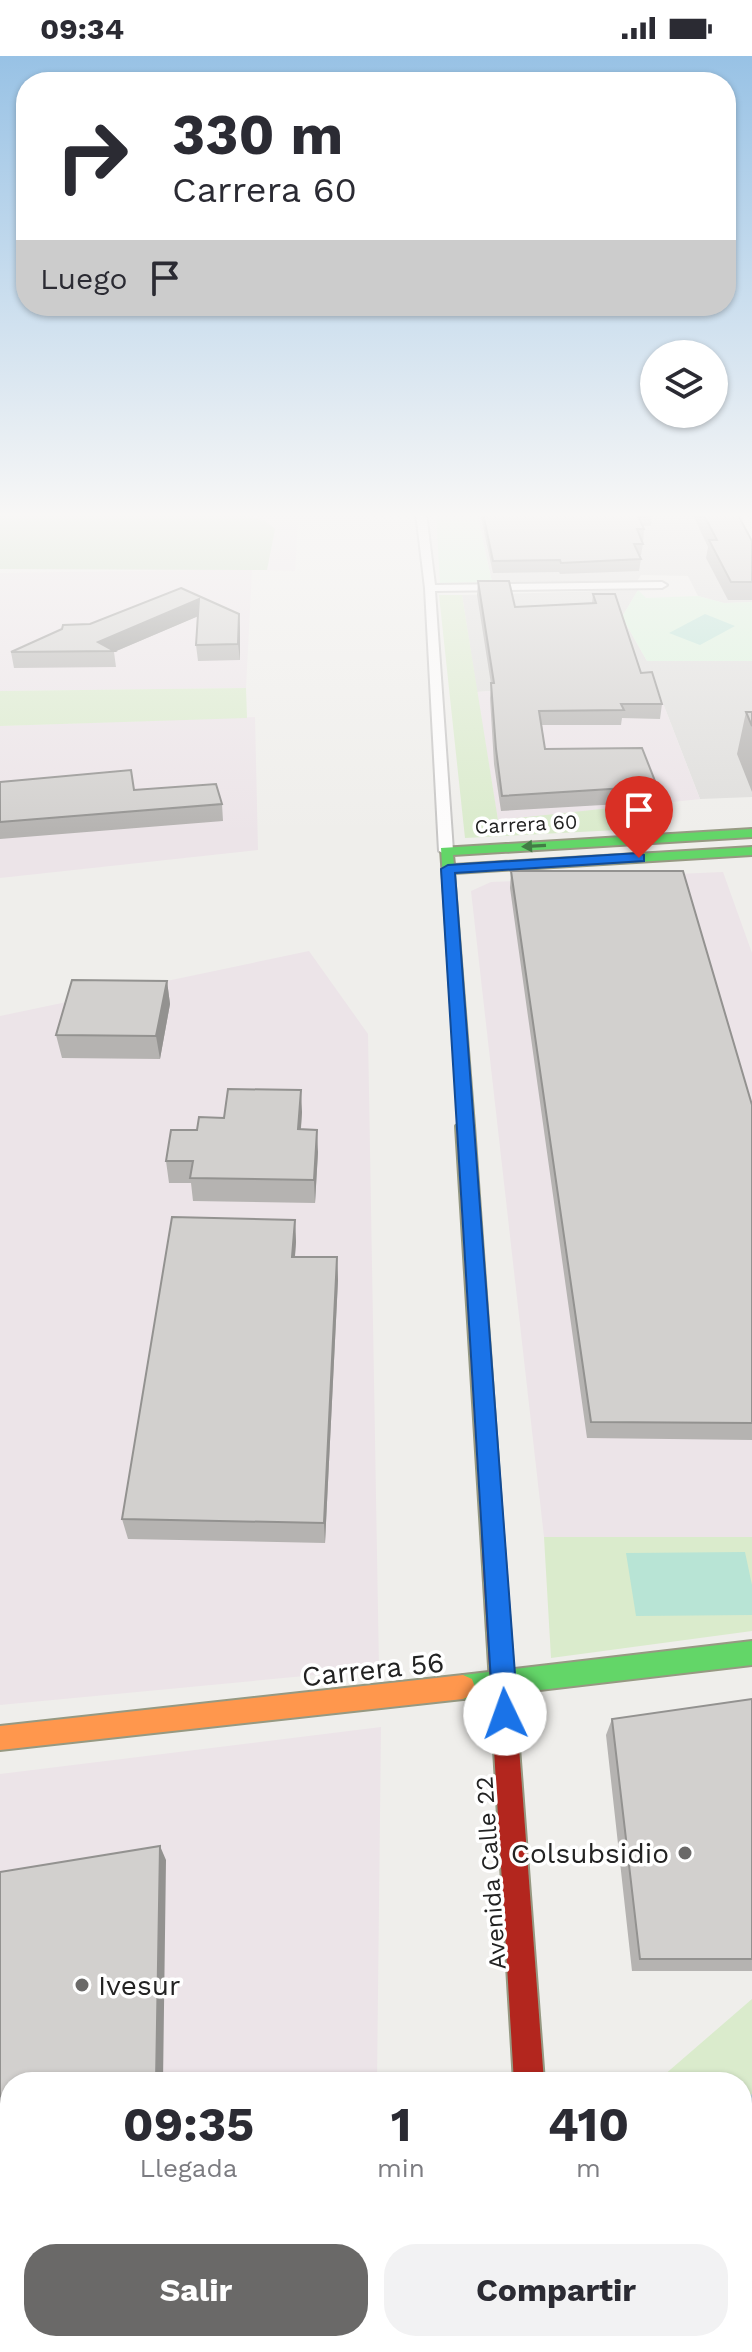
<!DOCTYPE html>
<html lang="es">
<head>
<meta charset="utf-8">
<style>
	body { margin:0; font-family:"Work Sans",sans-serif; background:#f2f2f3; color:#2b2b33; height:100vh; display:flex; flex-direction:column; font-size:30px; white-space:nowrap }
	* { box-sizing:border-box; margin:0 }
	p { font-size:26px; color:#7c7c81 }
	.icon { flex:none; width:44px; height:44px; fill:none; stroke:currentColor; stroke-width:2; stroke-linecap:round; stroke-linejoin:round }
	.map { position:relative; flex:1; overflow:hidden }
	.details { position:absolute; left:0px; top:2016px; width:752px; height:280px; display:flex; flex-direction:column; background:#fff; border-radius:32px 32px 0 0; box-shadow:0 2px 6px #0004 }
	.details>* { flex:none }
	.hud { position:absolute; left:16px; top:16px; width:720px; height:244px; border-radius:32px; box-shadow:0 2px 6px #0004; background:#fff; color:#2b2b33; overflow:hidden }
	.controls { position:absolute; left:640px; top:284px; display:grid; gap:16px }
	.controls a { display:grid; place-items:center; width:88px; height:88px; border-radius:50%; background:#fff; box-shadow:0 2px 6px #0004; font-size:40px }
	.pin { position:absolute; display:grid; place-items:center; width:68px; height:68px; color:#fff; margin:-82px -34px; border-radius:50% 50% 50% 0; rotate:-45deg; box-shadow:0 0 8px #0007 }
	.pin .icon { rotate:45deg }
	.me { position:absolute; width:88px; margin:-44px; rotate:357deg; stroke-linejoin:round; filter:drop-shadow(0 0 6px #0008) }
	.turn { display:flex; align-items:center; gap:28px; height:168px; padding:0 24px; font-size:36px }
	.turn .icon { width:104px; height:104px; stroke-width:2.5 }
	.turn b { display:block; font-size:56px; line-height:68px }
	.then { display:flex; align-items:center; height:76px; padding:0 24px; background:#0003; gap:16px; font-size:30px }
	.eta { display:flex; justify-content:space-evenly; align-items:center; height:136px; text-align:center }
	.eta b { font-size:48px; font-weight:700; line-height:56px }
	.cta { display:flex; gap:16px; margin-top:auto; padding:16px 24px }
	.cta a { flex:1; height:92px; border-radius:32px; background:#6a6968; color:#fff; font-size:32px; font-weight:700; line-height:92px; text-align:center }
	.cta a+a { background:#f2f2f3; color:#2b2b33 }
	.status { display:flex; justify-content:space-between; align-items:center; height:56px; padding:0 40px; background:#fff; direction:ltr }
	.status svg { height:22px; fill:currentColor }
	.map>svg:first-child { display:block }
</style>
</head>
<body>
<div class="status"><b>09:34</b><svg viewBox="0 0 49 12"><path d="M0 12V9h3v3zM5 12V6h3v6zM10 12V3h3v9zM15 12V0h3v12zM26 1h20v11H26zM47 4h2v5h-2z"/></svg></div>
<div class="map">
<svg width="752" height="2296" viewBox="0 0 752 2296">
	<rect width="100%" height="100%" fill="#efeeeb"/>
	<path fill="#dfdedc" d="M477,457H733L752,495V546L724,547L698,540L688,520L641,519L637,525L492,526Z
		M638,534L622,561L647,605H752V741L700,743L654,624L477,636L462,539Z"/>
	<path fill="#ece4e8" d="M0,457H365V465H298L295,515L252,514L246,632L0,635V517L201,514L0,513Z
		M654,624L700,743L498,765L477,636Z
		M255,661L258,794L0,822V670Z
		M723,816L752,897V1481H544L471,835L491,826Z
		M309,895L368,978L379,1613L0,1649V960Z
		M381,1671L377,2026H10V2286H374V2296H0V1718Z"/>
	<path fill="#daebcc" d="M439,539H462L498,764L648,748L655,772L465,782Z
		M246,632L247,662L0,670V635Z
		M544,1481H752V1575L551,1602Z
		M752,1943V2038L742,2047V2026H656Z
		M752,2140V2268L742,2275V2149Z
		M726,2286L712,2296H618L615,2287Z"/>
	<path fill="#c9ddc1" d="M230,457L264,464L275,473L267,514L0,513V458Z"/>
	<path fill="#daf4dc" d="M436,457H477L492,526L440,527Z
		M638,534L646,542L698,540L724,547L752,546V605H647L622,561Z"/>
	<path fill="#b8e4d5" d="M705,558L735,570L700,589L669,577Z
		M745,1496L752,1529V1559L636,1560L626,1497Z"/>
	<path fill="#c0d8e1" d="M752,2038V2140L742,2149V2047Z"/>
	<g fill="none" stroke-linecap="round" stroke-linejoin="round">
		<defs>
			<path id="street" d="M416,457H426L435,529L662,526L667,529L662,532L435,535L453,795L446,799L439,795L425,532Z"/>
			<path id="fast" d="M752,773V781L453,799L454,809L752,791V799L454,817L474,1070L465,1076L459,1074L441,792Z
				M752,1585V1609L463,1643L454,1639L451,1631L454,1623L463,1619Z
				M529,2286H561L562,2296H530Z"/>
			<path id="slow" d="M465,1064L474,1070L503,1477L500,1484L492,1487L484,1484L481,1477L456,1070Z
				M463,1619L472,1623L475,1631L472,1639L463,1643L0,1694V1670Z"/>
			<path id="jam" d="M492,1467L500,1470L503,1477L544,2026H514L481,1477L484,1470Z"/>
		</defs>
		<use href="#street" stroke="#c7c6c5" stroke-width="4"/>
		<use href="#fast" stroke="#969982" stroke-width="4"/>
		<use href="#slow" stroke="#969982" stroke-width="4"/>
		<use href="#jam" stroke="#969982" stroke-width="4"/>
		<use href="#street" fill="#fdfcfc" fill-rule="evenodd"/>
		<use href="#fast" fill="#63d668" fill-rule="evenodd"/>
		<use href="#slow" fill="#ff974d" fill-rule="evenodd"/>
		<use href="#jam" fill="#b3261e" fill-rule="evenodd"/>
	</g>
	<path fill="#b5b3b1" d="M480,457H651L652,459L651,470H643L644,473L643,488L641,499H639L641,503L639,515L560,518L559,516L493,517Z
		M692,457H737L752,485V544H728L706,502L708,491Z
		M478,525L515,551L592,547L593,538L641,617L662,648L660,663L622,662L621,669H542L545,693L657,730L654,746L501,755L494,708L490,642L491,628L477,539Z
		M181,532L239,558L240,573V604L198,605L196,589L198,560L114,596L116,611L14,612L11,596L90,568Z
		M746,656H752V736L737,698Z
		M0,726L222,748L223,765L0,783Z
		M511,815L752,1049V1384L587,1382L510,832Z
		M167,925L170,948L160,1003L62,1002L56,979Z
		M302,1056L301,1073L318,1096L315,1147L193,1145L191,1127H169L166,1105L197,1074L224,1062Z
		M295,1164L296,1186L295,1201H337L338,1224L325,1487L128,1483L122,1463Z
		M752,1643V1915H632L606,1679L612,1663Z
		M166,1804L10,2026V2098L0,2100V1816Z"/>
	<path fill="#939290" d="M199,543L201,559L114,596L98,586Z
		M239,558L240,573V604L238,588Z
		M167,925L170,948L160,1003L156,980Z
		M301,1034L302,1056L299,1096L298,1073Z
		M317,1074L318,1096L315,1147L314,1124Z
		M295,1164L296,1186L293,1223L292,1201Z
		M337,1201L338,1224L325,1487L324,1467Z
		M160,1790L166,1804L163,2026H156Z"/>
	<path fill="#d2d0ce" stroke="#939290" stroke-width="2" d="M483,457H651L652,459H638L644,473H637L643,488H634L641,503L561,507L560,504L493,505Z
		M703,457H737L752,485V526H731L709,484H717Z
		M478,525H509L515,551L596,547L593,538H615L641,617L652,616L662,648H621L624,654L539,655L545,693L642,692L657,730L502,740L496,693L491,627H494Z
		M181,532L239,558L238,588L196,589L199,543L98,586L114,595L11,596L62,573L63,569L90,568Z
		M746,656H752V670Z
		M131,714L134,734L216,728L222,748L0,766V726Z
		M511,815H683L752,1049V1367L591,1366Z
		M72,924L167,925L156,980L56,979Z
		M228,1033L301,1034L298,1073L317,1074L314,1124L190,1122L193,1105H166L171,1074H197L199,1061L224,1062Z
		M172,1161L295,1164L292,1201H337L324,1467L122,1463Z
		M752,1643V1903H640L612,1663Z
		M160,1790L156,2026H10V2090L0,2091V1816Z"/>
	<defs><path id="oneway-solid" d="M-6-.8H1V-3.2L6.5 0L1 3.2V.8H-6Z" transform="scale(2)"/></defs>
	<use fill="#427c45" href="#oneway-solid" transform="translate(534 790) rotate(177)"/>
	<linearGradient id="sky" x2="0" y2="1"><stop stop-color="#98c2e5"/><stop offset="0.59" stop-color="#f8f7f6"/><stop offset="1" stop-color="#f8f7f6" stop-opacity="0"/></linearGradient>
	<rect width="752" height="778" fill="url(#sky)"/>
	<path fill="#1a73e8" stroke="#114b97" stroke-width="2" d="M639,797L644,799V805L455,817L518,1658L514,1667L505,1670L496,1667L493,1658L441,813L448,809Z"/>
	<g fill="#6a6968" stroke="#fff" stroke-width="3">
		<circle cx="685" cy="1797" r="8"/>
		<circle cx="82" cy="1929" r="8"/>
	</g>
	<g text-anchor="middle" stroke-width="7" stroke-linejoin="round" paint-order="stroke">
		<g font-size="20" fill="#222" stroke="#fff">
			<text transform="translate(526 768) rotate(-3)" y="7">Carrera 60</text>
		</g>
		<g font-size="24" fill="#222" stroke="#fff">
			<text transform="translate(491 1817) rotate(-94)" y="8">Avenida Calle 22</text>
		</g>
		<g font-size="28" fill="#222" stroke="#fff">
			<text transform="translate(373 1613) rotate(-6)" y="10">Carrera 56</text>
		</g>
		<g font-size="28" fill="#222" stroke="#fff" text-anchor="end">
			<text x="669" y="1807">Colsubsidio</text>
			<text x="98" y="1939" text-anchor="start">Ivesur</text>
		</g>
	</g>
</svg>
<div class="controls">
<a><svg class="icon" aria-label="layers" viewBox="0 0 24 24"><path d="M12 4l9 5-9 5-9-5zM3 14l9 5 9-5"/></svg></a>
</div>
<div class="pin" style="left:639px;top:802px;background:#d93025"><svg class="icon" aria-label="arrive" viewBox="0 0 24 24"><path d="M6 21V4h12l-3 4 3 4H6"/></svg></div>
<svg class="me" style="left:505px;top:1658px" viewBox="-20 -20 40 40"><circle r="19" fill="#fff"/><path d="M0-13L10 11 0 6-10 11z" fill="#1a73e8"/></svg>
<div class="hud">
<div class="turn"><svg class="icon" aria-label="right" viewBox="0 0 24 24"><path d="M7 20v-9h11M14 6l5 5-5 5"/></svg><div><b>330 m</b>Carrera 60</div></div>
<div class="then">Luego<svg class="icon" aria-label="arrive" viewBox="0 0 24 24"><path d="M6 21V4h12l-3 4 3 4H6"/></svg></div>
</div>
<section class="details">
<div class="eta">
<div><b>09:35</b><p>Llegada</p></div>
<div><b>1</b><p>min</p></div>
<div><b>410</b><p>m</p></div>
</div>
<div class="cta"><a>Salir</a><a>Compartir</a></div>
</section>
</div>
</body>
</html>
